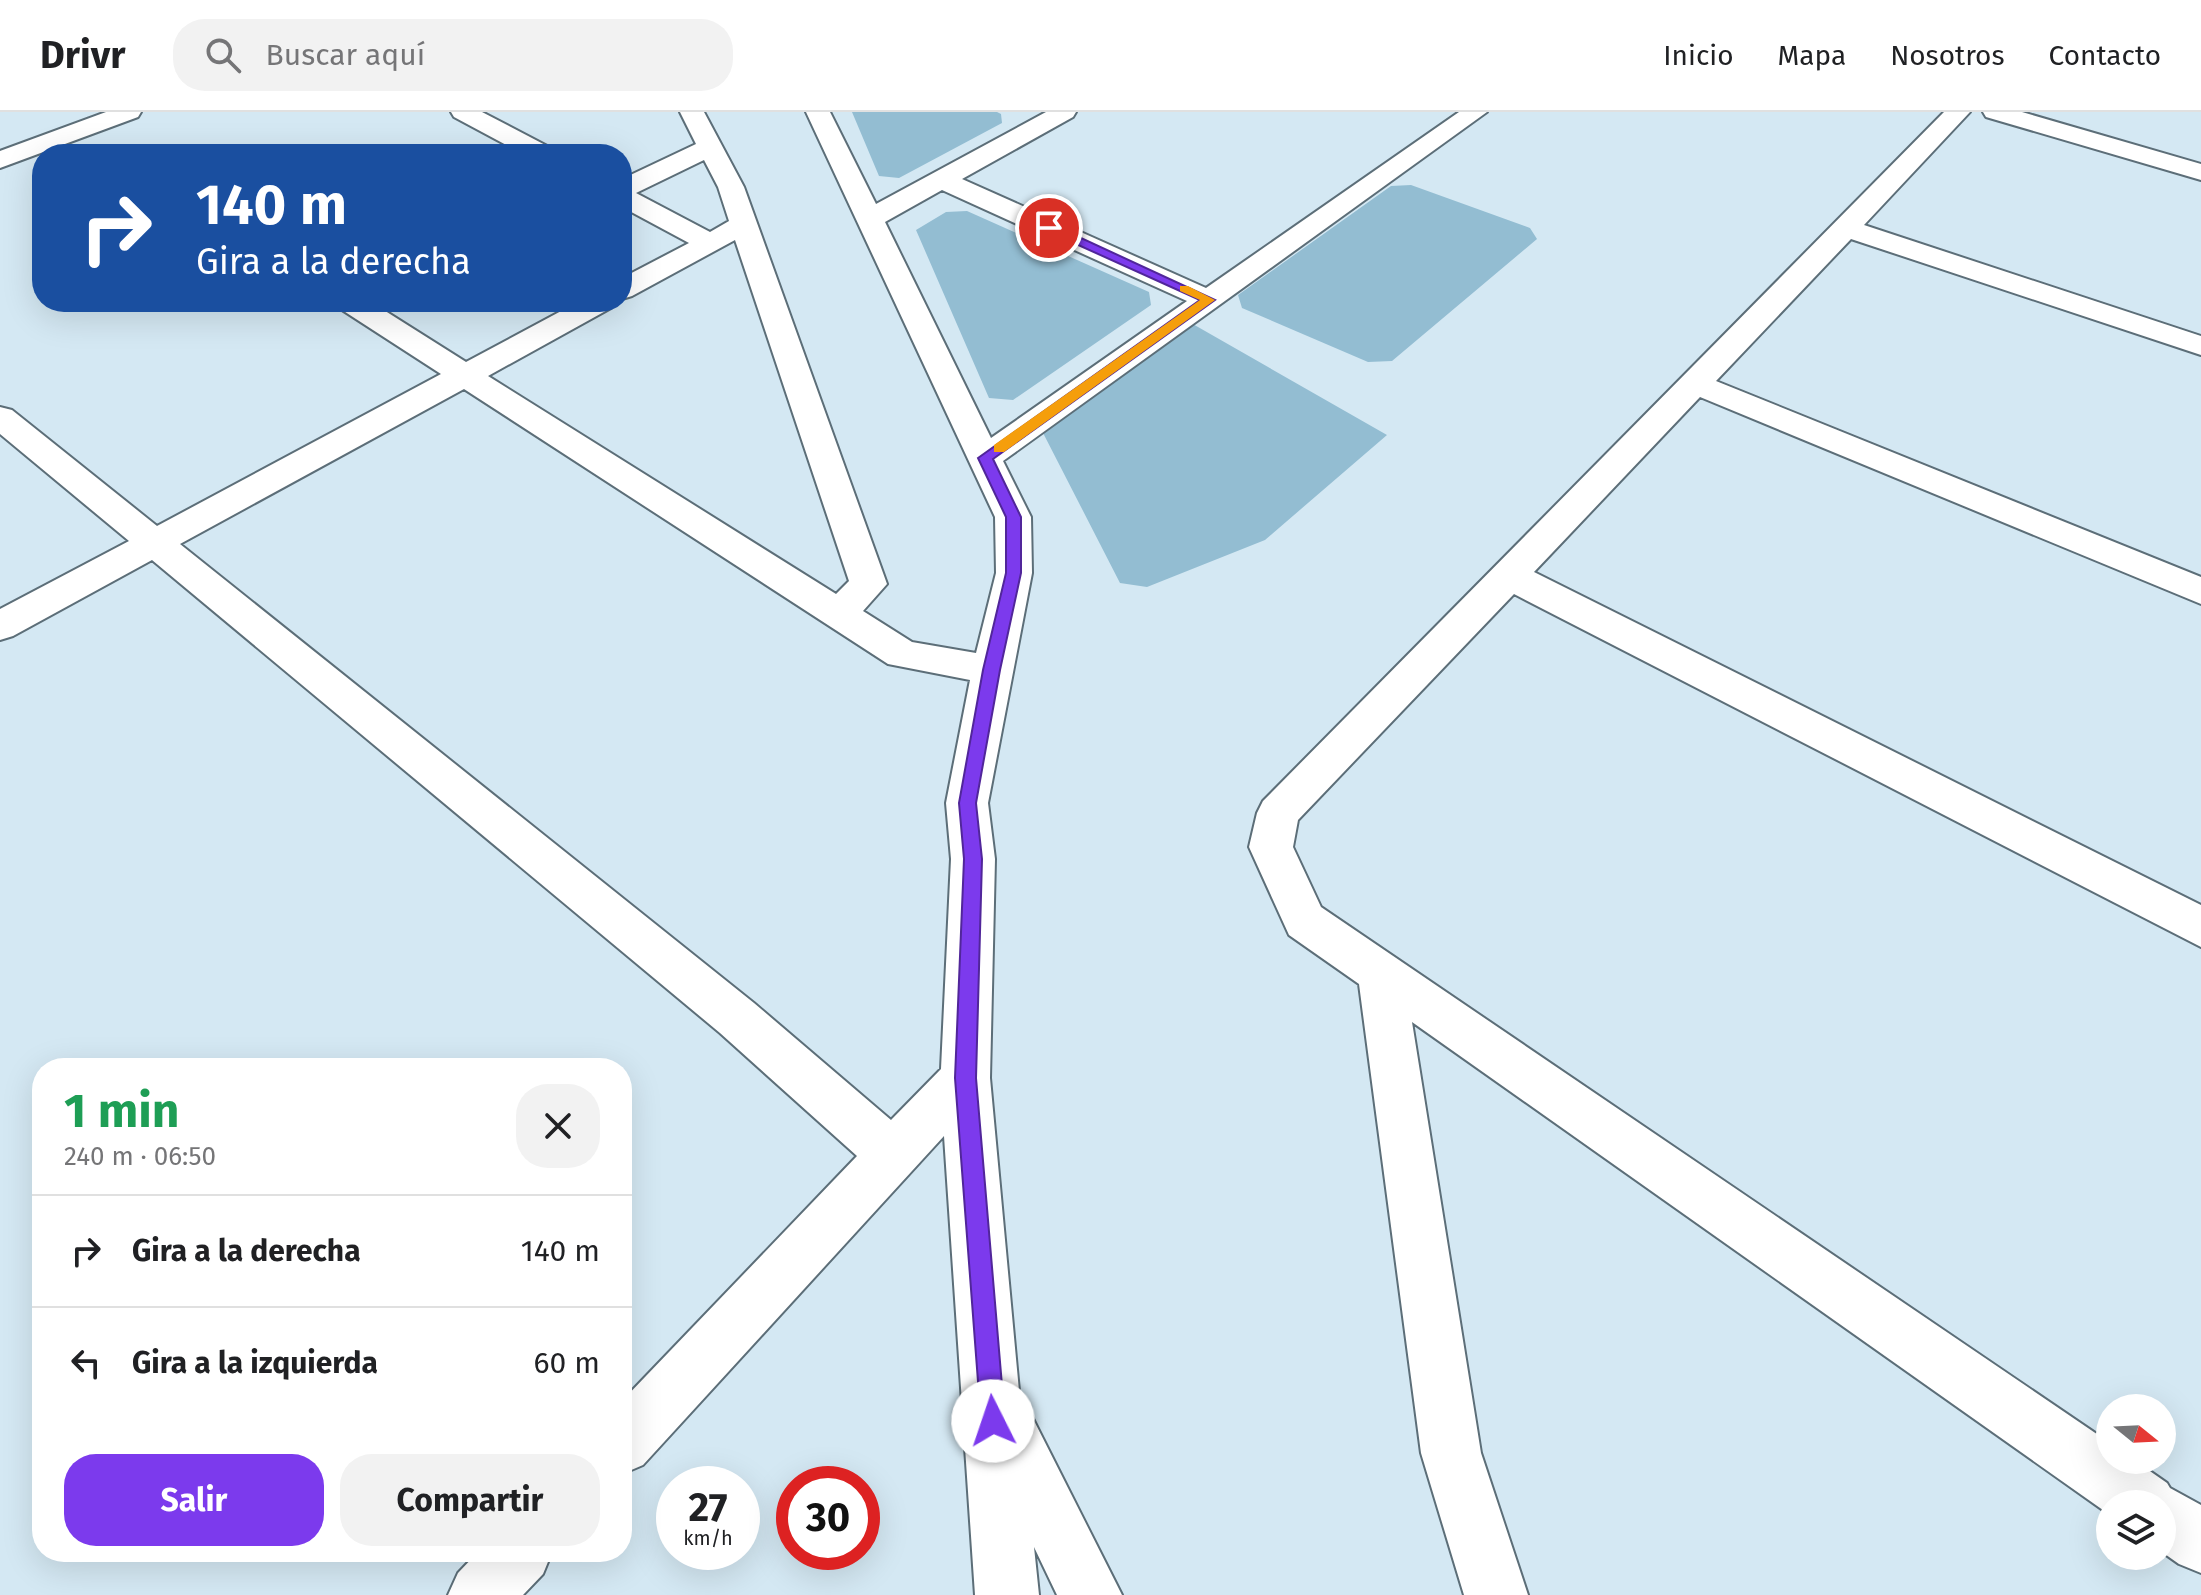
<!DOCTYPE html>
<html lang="es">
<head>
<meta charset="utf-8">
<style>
	body { margin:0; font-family:"Fira Sans",sans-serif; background:#f2f2f2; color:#202124; height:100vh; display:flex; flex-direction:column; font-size:30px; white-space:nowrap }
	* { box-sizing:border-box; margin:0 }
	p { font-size:26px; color:#757577 }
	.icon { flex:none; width:44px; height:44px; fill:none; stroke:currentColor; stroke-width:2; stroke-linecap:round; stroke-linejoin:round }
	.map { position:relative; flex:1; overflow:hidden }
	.sheet { position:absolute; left:32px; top:946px; width:600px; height:504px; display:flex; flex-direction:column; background:#fff; border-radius:32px; box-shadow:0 8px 32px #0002 }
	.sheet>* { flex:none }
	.banner { position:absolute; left:32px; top:32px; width:600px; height:168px; border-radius:32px; box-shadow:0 8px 32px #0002; background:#1a4fa0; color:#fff; overflow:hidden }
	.needle { width:52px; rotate:108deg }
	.tools { position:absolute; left:2096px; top:1282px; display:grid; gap:16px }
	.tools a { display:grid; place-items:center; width:80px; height:80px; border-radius:50%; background:#fff; box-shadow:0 8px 32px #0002; font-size:40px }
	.speed { position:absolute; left:656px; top:1354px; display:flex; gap:16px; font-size:40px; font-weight:700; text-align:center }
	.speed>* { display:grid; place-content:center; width:104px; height:104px; border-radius:50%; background:#fff; box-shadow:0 8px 32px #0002; line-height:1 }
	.speed small { font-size:20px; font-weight:400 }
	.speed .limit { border:12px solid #d22; background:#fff; color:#111 }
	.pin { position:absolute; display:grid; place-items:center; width:68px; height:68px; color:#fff; margin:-34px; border:4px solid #fff; border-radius:50%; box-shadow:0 2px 8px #0007 }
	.me { position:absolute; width:88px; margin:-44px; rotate:356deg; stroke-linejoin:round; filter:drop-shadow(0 0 6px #0008) }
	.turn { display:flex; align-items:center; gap:28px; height:168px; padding:0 32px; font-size:36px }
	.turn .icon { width:104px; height:104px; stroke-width:2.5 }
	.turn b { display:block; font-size:56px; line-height:68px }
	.round { display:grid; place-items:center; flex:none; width:84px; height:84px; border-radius:32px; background:#f2f2f2 }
	.summary { display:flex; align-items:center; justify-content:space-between; height:136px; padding:0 32px }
	h1 { font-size:48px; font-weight:700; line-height:60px; color:#1e9e55 }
	.cta { display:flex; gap:16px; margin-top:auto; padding:16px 32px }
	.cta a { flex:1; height:92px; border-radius:32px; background:#7c3aed; color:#fff; font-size:32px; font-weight:700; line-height:92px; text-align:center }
	.cta a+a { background:#f2f2f2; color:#202124 }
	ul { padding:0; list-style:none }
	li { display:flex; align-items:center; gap:24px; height:112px; padding:0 32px; border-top:2px solid #e0e0e0 }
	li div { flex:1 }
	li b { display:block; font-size:30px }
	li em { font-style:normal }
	header { display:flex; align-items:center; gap:48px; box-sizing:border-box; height:112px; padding:0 40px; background:#fff; border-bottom:2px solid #e0e0e0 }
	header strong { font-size:38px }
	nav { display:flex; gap:44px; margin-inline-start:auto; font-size:28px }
	.search { width:560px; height:72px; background:#f2f2f2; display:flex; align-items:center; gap:20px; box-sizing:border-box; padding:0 28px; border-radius:32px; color:#757577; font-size:30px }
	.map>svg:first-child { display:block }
</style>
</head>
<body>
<header>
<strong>Drivr</strong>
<div class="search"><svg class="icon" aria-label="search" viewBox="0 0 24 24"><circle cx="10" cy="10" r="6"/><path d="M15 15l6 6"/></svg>Buscar aquí</div>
<nav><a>Inicio</a><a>Mapa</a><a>Nosotros</a><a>Contacto</a></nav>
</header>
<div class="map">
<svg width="2201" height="1483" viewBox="0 0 2201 1483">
	<rect width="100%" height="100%" fill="#d4e8f3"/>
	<path fill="#93bdd2" d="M852,0H997L1001,2L1002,11L899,66L879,64Z
		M1411,73L1530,116L1537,127L1392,249L1368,250L1242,196L1238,183L1391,74Z
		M967,99L1149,180L1151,193L1013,288L989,286L916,118L946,100Z
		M1191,211L1387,323L1265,428L1147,475L1120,471L1041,317Z"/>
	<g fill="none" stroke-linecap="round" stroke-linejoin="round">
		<defs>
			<path id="minor" d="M106,0H141L138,5L0,56V39Z
				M451,0H482L551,36L555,42H523L454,5Z
				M680,0H704L744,75L887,472L863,499L912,530L976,541L996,461L995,405L806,0H830L876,92L1046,0H1076L1073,5L962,67L1206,176L1459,0H1487L1003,349L1031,405L1032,461L988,691L995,747L990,966L1019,1279L1122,1483H1057L1034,1435L1039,1483H975L944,1024L643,1353L622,1362V1289L857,1044L720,921L152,448L13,524L0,528V497L129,429L0,322V295L12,298L157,414L441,262L339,196L335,190H371L466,250L578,190H615L611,196L488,264L836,482L849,469L735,128L632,184L622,187V166L689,131L622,95V67L696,32ZM704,48L718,75L729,109L710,120L636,81ZM942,78L1187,189L991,326L885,110ZM464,277L888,552L970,568L946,691L951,747L941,957L891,1008L754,891L180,432Z
				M1944,0H1970L1864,113L2201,224V243L1851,127L1716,269L2201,465V492L1700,285L1534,460L2201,793V835L1514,482L1298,708L1293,735L1321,795L2110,1331V1348H2134L2167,1371L2170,1376L2201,1393V1461L2179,1452L2162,1440V1392H2110V1403L1412,910L1481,1341L1528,1483H1464L1421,1341L1359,872L1289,823L1249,735L1257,701L1263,689Z
				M1983,0H2022L2201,52V68L1986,5Z
				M478,1440H552L543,1462L523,1483H448L458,1461Z"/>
		</defs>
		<use href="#minor" stroke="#5c6e78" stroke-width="4"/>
		<use href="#minor" fill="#fff" fill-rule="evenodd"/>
	</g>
	<path fill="#7c3aed" stroke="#51269a" stroke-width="2" d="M1045,113H1053L1215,188L993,347L1021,405V461L1000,558L976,691L982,747L976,966L1005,1309L1001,1318L993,1321L984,1318L981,1309L955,966L964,747L959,691L983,558L1006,461V405L978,346L1200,188L1045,118Z"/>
	<path fill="#f59e0b" d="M1180,174H1188L1215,188L1004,340H994V333L1200,188L1180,179Z"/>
</svg>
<div class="tools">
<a><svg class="needle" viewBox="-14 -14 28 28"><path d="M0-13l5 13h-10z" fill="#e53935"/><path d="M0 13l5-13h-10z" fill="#757577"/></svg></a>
<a><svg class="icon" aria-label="layers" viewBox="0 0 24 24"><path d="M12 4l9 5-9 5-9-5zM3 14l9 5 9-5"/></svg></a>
</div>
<div class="speed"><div>27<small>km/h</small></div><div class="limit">30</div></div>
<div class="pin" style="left:1049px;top:116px;background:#d93025"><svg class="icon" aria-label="arrive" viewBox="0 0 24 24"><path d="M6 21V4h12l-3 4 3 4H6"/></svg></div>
<svg class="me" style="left:993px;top:1309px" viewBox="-20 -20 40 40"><circle r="19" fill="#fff"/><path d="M0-13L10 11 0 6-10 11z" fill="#7c3aed"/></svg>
<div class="banner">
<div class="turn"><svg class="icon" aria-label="right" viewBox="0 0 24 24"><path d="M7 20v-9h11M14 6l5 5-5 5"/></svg><div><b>140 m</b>Gira a la derecha</div></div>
</div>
<section class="sheet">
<div class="summary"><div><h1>1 min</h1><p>240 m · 06:50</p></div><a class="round"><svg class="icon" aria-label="close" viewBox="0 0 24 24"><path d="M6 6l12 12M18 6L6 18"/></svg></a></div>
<ul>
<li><svg class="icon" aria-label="right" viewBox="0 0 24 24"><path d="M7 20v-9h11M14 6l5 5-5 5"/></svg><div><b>Gira a la derecha</b></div><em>140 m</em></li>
<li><svg class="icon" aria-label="left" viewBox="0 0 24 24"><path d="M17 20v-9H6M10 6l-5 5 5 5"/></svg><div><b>Gira a la izquierda</b></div><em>60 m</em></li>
</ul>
<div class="cta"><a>Salir</a><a>Compartir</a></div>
</section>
</div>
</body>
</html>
